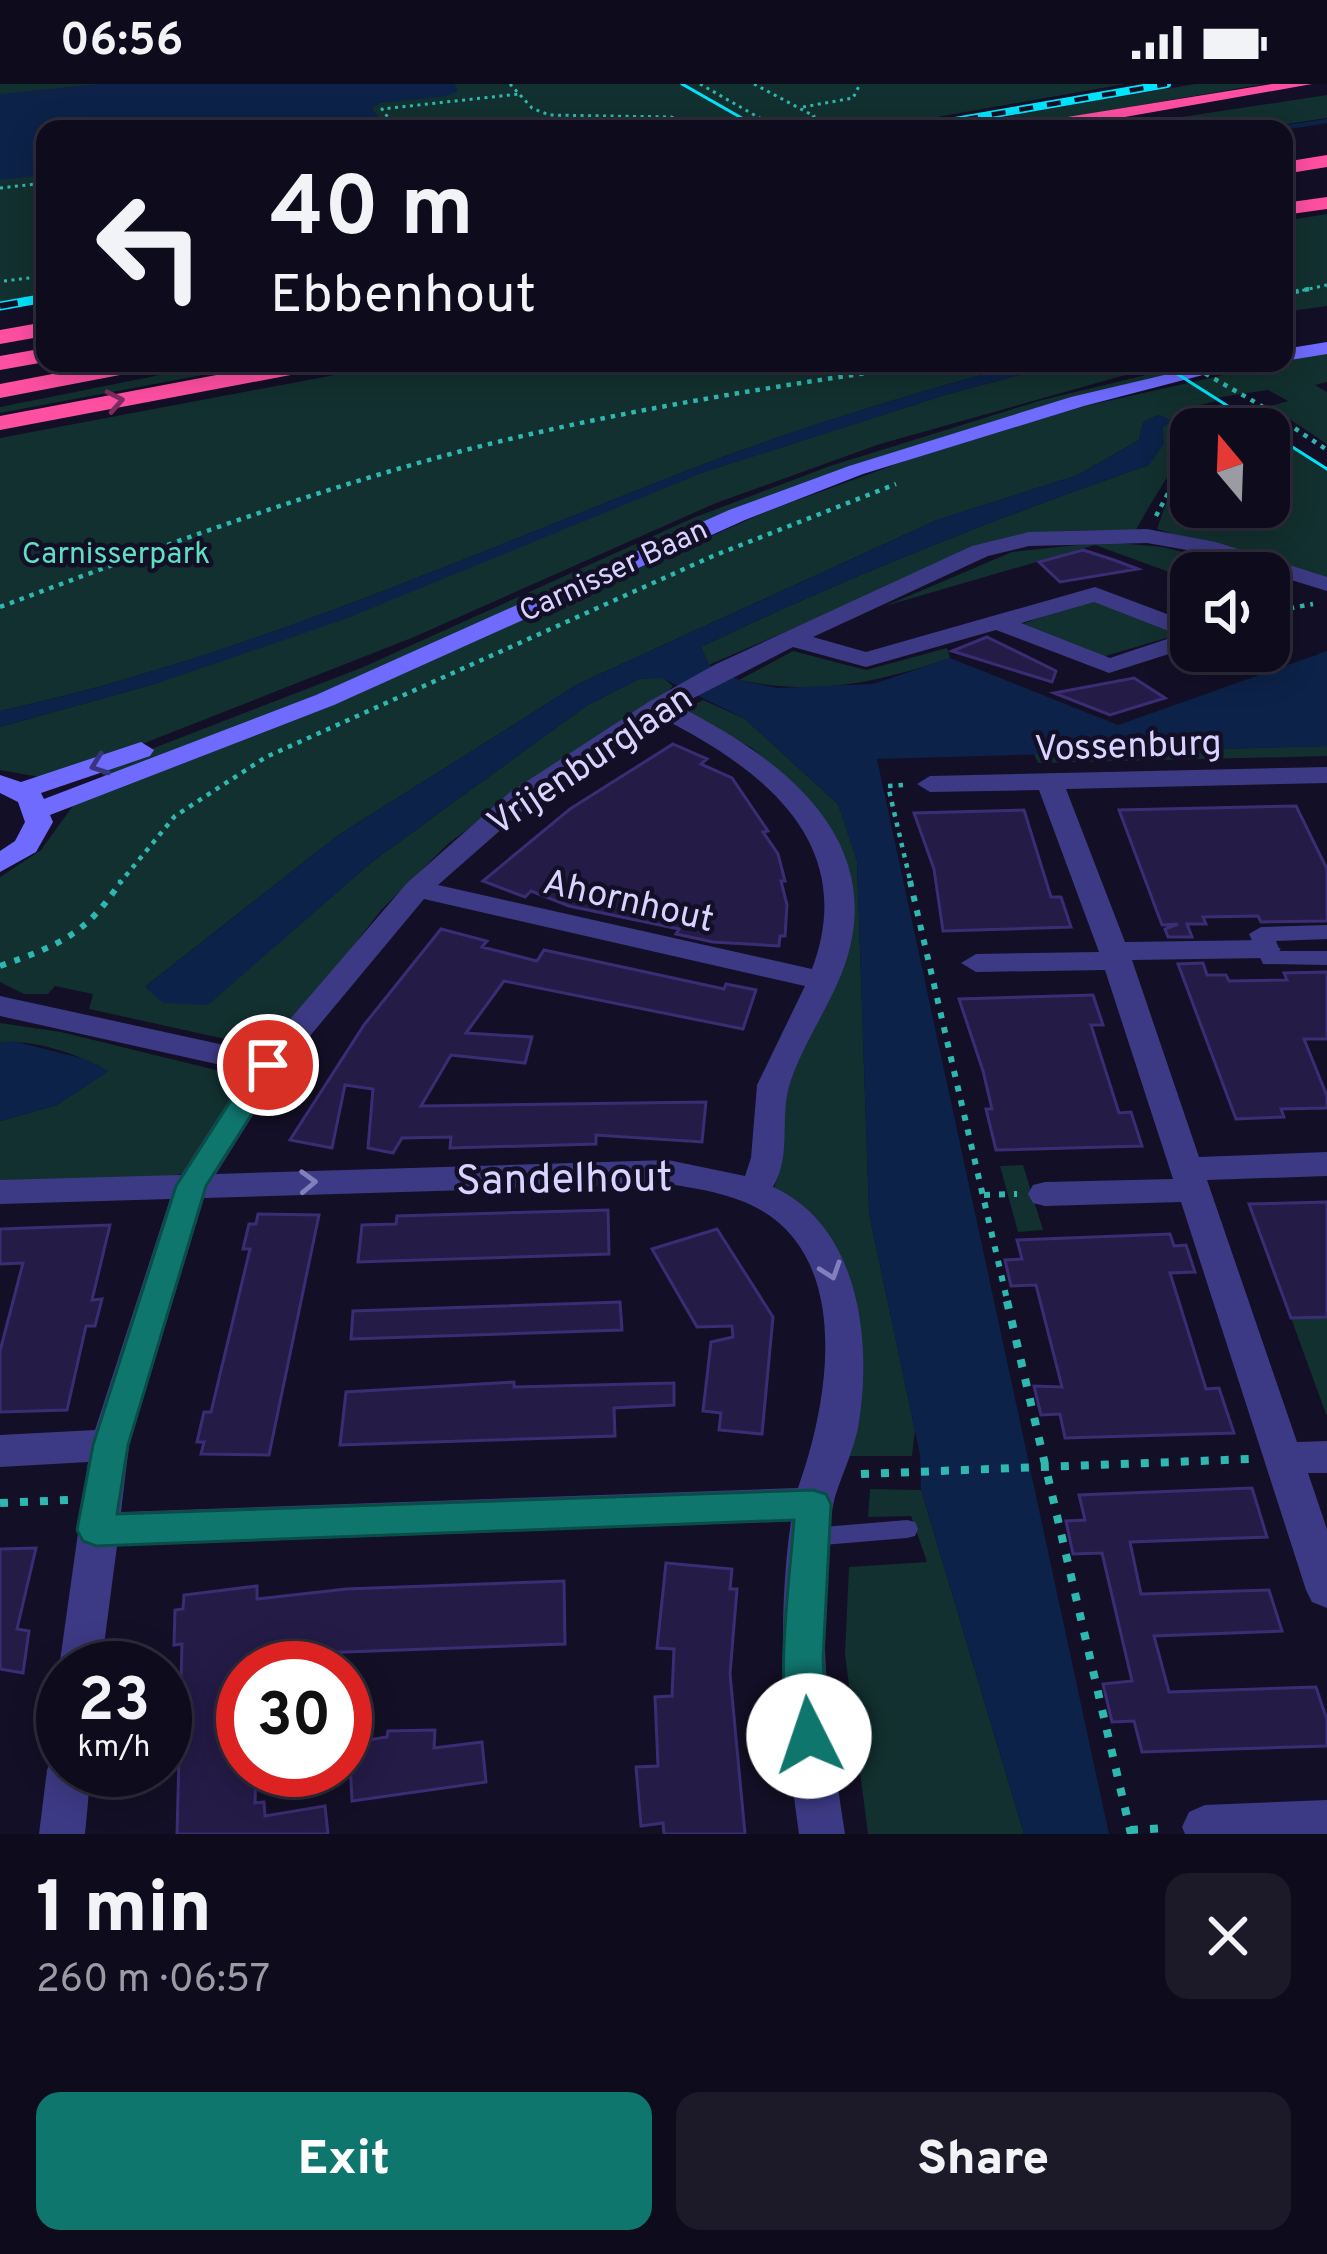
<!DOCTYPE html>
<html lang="en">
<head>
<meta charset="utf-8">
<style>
	body { margin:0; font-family:Overpass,sans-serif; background:#1c1929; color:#f1f3f6; height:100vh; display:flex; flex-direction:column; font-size:45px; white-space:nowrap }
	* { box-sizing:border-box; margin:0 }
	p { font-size:39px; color:#9b9ba3 }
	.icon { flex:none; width:66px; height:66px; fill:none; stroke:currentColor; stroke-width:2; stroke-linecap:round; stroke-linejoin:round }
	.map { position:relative; height:1750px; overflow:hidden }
	.sheet { display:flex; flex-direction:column; background:#0e0b1c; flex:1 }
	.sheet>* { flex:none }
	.top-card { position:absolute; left:36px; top:36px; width:1257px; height:252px; border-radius:24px; box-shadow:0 6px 30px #0003,0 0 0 3px #2e2b3b; background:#0e0b1c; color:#f1f3f6; overflow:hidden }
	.needle { width:78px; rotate:341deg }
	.controls { position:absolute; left:1170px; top:324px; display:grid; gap:24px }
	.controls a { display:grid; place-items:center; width:120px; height:120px; border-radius:24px; background:#0e0b1c; box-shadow:0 6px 30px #0003,0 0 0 3px #2e2b3b; font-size:60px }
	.speed { position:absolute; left:36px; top:1557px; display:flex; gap:24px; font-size:60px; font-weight:700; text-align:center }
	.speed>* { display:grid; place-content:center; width:156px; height:156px; border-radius:50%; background:#0e0b1c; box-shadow:0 6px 30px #0003,0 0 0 3px #2e2b3b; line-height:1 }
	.speed small { font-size:30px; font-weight:400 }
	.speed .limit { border:18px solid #d22; background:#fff; color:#111 }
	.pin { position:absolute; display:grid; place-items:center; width:102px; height:102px; color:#fff; margin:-51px; border:6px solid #fff; border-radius:50%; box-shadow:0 3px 12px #0007 }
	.me { position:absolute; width:132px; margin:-66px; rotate:356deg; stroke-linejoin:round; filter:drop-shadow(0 0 9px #0008) }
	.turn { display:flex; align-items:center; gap:42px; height:252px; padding:0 36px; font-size:54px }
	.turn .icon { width:156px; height:156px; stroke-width:2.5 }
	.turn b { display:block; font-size:84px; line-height:102px }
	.round { display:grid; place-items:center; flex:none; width:126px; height:126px; border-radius:24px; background:#1c1929 }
	.headline { display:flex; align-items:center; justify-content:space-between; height:204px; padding:0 36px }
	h1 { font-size:72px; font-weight:800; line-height:90px }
	.button { display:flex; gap:24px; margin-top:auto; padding:24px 36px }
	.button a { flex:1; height:138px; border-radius:24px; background:#0f766e; color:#fff; font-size:48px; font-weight:800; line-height:138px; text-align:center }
	.button a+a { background:#1c1929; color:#f1f3f6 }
	.status { display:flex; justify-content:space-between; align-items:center; height:84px; padding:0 60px; background:#0e0b1c; direction:ltr }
	.status svg { height:33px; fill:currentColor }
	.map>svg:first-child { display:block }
</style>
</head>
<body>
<div class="status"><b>06:56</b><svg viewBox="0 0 49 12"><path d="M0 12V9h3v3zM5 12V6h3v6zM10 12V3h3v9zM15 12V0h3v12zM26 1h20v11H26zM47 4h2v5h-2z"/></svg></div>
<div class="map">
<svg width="1327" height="1750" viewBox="0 0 1327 1750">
	<rect width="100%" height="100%" fill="#130f26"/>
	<path fill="#12302f" d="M0,0H1125L869,45H45V209L0,218Z
		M1195,0H1264L1001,45H936Z
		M1327,11V34L1253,45H1103Z
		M1327,130V222L1284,228V137Z
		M1327,268V298L1315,301L1327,308V360L1270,322L1288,317L1268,306L1214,314L1216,317L1180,326L1194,337C1184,373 1155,409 1136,446L1061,447L983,462L709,581L701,563C847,493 996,434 1149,381L1163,342L1172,337L1159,331L1143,338L1139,356L1078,391L937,436L578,600L337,752L146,902L208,920L373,777L586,622L639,595L662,593L673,602L657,619L538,693L449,759L382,825L283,952L257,962L89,925L93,910L55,902L48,910H24L0,898V793L41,766L75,719L335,619L768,427L913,374L1085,322Z
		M220,279H267L0,329V323Z
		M398,279H1024C910,310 796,344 686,387C462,474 236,576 0,627V354Z
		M1063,279L1157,282L880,360L716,419L414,553L71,688L39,693L0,686V643L158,599L701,389L945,311Z
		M1196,279H1228L885,372L385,585L107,695L97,686L361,584L693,434L830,382L1042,316Z
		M1269,347L1327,385V496L1157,445L1170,408L1191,375C1191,388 1187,410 1191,423C1199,447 1260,449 1279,439L1281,430L1269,421Z
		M1106,458L1163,463L1265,489H1191V496L1095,461L885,522L1012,468Z
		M1091,515L1173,548V552L1102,573L1022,540Z
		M947,564L950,574C876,599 818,612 739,596L793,567L866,586Z
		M703,616L745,635L838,720L857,777L869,1129L915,1347L912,1372H843L853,1259L774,1104L779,1089L781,1019L851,837L793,700L752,664L685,626Z
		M1327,662V672L1038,679L1034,670Z
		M0,939L61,948L228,989L239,1004L192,1086L175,1092L0,1098V1037L57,1021L108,987C79,971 33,954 0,959Z
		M1023,1081L1043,1146L1018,1148L1000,1082Z
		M1327,1233V1330H1326L1291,1234Z
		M870,1405L921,1406L1024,1750H868L845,1570L849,1483L927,1478L911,1432L868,1433Z"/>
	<path fill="#0c2248" d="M99,0H454L458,7L447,12L380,19L372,24L386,45H45V91L0,96V10Z
		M1024,279H1063L945,311L702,389L345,535L158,599L0,643V627C236,576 462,474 686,387C796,344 910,310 1024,279Z
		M1159,331L1172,337L1163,343L1164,360L1149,381C996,434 847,493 701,563L709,581L739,596L777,604L873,600L950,574L1118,641L1327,567V662L877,675L1109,1750H1024L921,1406L920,1371L869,1129L857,777L838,720L745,635L662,594L639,595L586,622L373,777L208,921L163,919L145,903L337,752L578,600L937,436L1078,391L1139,356L1143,338Z
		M13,957L85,975L109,987L57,1021L0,1037V959Z"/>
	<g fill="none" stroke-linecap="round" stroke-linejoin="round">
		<path stroke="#0c2248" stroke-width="4.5" d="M1274,45L1327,37"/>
	</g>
	<path fill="#241b47" stroke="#3b2d73" stroke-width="3" d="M1083,466L1114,476L1138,485L1060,498L1039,478Z
		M987,553L1056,587L1052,598L952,567Z
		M1134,594L1165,614L1110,631L1054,609Z
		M673,660L707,675L701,680L732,694L768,747L763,748L778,770L785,797H781L787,821L785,852H780L779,862L713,858L676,850L679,845L569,822L531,807L525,813L483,797L570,725Z
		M1296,722L1327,785V837L1261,838L1258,832L1203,833L1206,840H1187L1192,853H1168L1165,845L1178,840L1162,841L1119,726Z
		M1024,726L1051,813H1061L1071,843L943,847L934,785L914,729Z
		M441,845L487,857L482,863L537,877L544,866L724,905L726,900L756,906L743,945L504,897L466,949L532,953L525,979L451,971L421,1022L706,1018L702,1058L596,1051V1060L450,1064L451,1053L402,1054L393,1069L368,1064L373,1005L345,1001L332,1064L290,1056L364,941Z
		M1203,879L1207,891H1226L1229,897L1287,896L1284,889L1327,888V955H1304L1327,1012V1024L1281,1025L1284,1033L1236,1035L1178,880Z
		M1093,911L1103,941H1091L1119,1029L1131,1028L1142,1062L996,1066L986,1025H992L983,987L959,915Z
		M1327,1118V1233L1291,1234L1249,1120Z
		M608,1126L609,1170L358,1178L362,1141L396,1140L397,1132Z
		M258,1130L319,1131L269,1371L201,1370L204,1358H197L204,1328H211L250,1165H243L249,1140H256Z
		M110,1141L92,1216L102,1215L95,1242H86L67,1326L0,1328V1267L23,1179L0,1180V1145Z
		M717,1145L773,1233L762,1350L719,1346L721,1329L703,1327L711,1258L733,1253L732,1242L697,1243L652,1165Z
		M1170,1150L1174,1162L1186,1161L1195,1188L1170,1189L1206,1305L1219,1304L1234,1349L1065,1354L1060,1330L1041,1331L1034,1302L1062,1303L1036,1201L1011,1202L1005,1176L1022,1175L1017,1156Z
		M620,1218L622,1246L351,1255L353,1227Z
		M514,1298V1303L674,1299V1321L614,1324L615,1352L340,1361L346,1308Z
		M1252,1404L1267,1453L1130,1458L1141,1510L1269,1506L1282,1547L1154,1552L1169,1608L1316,1603L1327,1636V1662L1142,1668L1134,1637L1112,1638L1103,1600L1132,1597L1102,1469L1073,1470L1066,1437L1085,1436L1079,1411Z
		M36,1464L17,1545L29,1547L23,1589L0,1585V1465Z
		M666,1479L732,1485L730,1505H737L730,1590L745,1750H664L663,1739L641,1742L636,1683L658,1682L655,1613L672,1612L674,1565L657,1564Z
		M564,1497L565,1560L319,1569L320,1584H243V1686H256L255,1719L264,1718L265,1732L325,1722L328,1750H177L182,1560L174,1561L175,1526L183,1525L184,1511L257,1502V1515L346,1505Z
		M435,1646L434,1664L482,1658L486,1698L352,1717L349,1659L387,1653L388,1647Z"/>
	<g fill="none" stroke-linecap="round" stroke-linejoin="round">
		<path stroke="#2fb8b0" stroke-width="3" stroke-dasharray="3 4.5" stroke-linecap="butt" d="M510,0L532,24L549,31L671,33L701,45
			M700,0L779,45
			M754,0L814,32L808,40L790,45
			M803,23L853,14L860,0
			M396,45L382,25L519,10
			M0,104L45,99
			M4,197L45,192
			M1295,208L1327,201"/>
		<path stroke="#2fb8b0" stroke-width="4.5" stroke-dasharray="4.5 6" stroke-linecap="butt" d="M1284,210L1309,205
			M1260,321L1327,366
			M1190,330L1201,338V345
			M1156,432L1191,366
			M0,523C151,466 302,410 458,368C614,327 775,302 934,279
			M1269,528L1313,520
			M903,701L888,702L911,800
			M119,800L175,732L266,673L713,472L896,400"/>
		<path stroke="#2fb8b0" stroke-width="6" stroke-dasharray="6 9" stroke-linecap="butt" d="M910,797L1008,1220
			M0,882C59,861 86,851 121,797
			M984,1111L1017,1110"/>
		<path stroke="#2fb8b0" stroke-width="8" stroke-dasharray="8 12" stroke-linecap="butt" d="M1007,1217L1131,1750
			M861,1390L1250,1375
			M0,1419L68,1416
			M1130,1746L1169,1744"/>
		<path fill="#3d3a85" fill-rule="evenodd" d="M907,1436L915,1438L918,1445L915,1452L907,1454L811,1462L803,1460L800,1453L803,1446L811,1444Z"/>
		<path fill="#3d3a85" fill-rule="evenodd" d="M1327,841V855L1276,857L1280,867H1327V881L1263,880L1249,850L1261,843Z"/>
		<path fill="#3d3a85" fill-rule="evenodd" d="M1147,445L1216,458L1327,493V507L1204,469L1147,459L1029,462L988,472L813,553L866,568L1095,503L1191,539V563L1109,589L996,546L866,583L793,563L678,622C769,668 879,743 850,863C839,910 807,950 791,996C778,1032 793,1069 773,1103C860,1142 873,1259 858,1344C853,1368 842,1390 835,1413C828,1442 826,1474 825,1504C822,1587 832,1669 845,1750H799C784,1646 776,1542 791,1437L117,1462L101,1584H63V1593L59,1584L88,1378L0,1383V1351L95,1346L170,1115L0,1120V1096L181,1091L248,987L0,932V912L261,969L407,799L509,709L650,617L714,581L972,462L1029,448ZM1094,518L1179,551L1110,574L1021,539ZM660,633C760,684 860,757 812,885L438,801L529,721ZM424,815L805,902L757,1001L751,1074L745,1092L668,1076L216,1090L280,988ZM668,1100C699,1105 729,1109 757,1124C854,1176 828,1321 798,1404L121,1428L129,1361L204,1114Z
			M1327,683V699L1066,705L1125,858L1266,856L1281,865L1266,874L1132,876L1199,1073L1327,1068V1092L1207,1096L1297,1358L1327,1357V1389H1308L1327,1445V1524L1312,1518L1306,1506L1181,1118L1045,1122L1033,1119L1028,1110L1033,1101L1045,1098L1173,1095L1105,886L976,888L961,879L976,870L1099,868L1039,706L930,708L917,700L930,692Z
			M63,1668V1686H91L85,1750H39L47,1686L53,1671Z
			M1327,1716V1750H1185L1182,1743L1189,1728L1205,1721Z"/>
		<path fill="#6f6bff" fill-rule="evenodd" d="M1327,258V270L1284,277V265Z
			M1215,279H1249L1084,322L863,390L745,436L334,621L50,731L53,738L36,768L0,788V767L15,757L25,738L18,718L0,709V691L21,698L141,658L154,666L150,672L41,709L44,715L316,611L729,426L849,382L1071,313Z"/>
		<path fill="#ff4fa3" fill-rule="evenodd" d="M1272,0H1312L1057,45H1015L1024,40Z
			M1327,71V83L1284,90V78Z
			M1327,113V125L1284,131V119Z
			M45,238V252L0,260V246Z
			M45,264V278L0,286V272Z
			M110,279H157L146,286L0,314V300Z
			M280,279H328L317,286L0,346V332Z"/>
		<path stroke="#00e5ff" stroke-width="3" d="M682,0L761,45
			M1160,279L1327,385"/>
		<defs>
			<path id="rail-far1" d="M909,45L1167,0"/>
			<path id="rail" d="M0,222L45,214"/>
		</defs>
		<use href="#rail-far1" stroke="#00e5ff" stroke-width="8"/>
		<use href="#rail" stroke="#00e5ff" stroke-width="9"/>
		<use href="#rail-far1" stroke="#130f26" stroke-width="4.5" stroke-dasharray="14" stroke-linecap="butt"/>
		<use href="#rail" stroke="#130f26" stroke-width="6" stroke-dasharray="18" stroke-linecap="butt"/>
		<path stroke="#2fb8b0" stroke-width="4.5" stroke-dasharray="4.5 6" stroke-linecap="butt" d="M1187,279L1260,321"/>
	</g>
	<defs><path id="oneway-chevron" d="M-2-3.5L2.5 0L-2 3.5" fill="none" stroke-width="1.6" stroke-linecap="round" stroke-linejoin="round" transform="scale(3)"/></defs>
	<use stroke="#7d2c5e" href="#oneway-chevron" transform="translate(115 317) rotate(-11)"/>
	<use stroke="#38347d" href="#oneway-chevron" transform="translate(99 681) rotate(160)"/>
	<g stroke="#837fbc">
		<use href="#oneway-chevron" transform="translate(308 1098) rotate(-2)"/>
		<use href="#oneway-chevron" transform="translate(831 1187) rotate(71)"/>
	</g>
	<path fill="#0f766e" stroke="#0a4d48" stroke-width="3" d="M268,971L283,981L206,1102L128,1361L117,1430L813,1406L826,1410L831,1420L823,1575L829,1652L824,1664L809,1670L795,1664C772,1613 790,1495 794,1436L96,1462L83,1457L77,1446L93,1361L176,1102L258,974Z"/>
	<g text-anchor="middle" stroke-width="9" stroke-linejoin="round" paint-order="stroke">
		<g font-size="30" fill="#5fe0c0" stroke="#130f26">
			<text x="116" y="479">Carnisserpark</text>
		</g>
		<g font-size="30" fill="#d9d4ff" stroke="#130f26">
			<text transform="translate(613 486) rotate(-25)" y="10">Carnisser Baan</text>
		</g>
		<g font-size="36" fill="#d9d4ff" stroke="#130f26">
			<text transform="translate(1128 660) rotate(-2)" y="13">Vossenburg</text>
			<text transform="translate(589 675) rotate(-34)" y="13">Vrijenburglaan</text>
			<text transform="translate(629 815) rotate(13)" y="13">Ahornhout</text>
		</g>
		<g font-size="42" fill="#d9d4ff" stroke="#130f26">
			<text transform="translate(564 1093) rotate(-1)" y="15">Sandelhout</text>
		</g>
	</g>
</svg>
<div class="controls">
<a><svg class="needle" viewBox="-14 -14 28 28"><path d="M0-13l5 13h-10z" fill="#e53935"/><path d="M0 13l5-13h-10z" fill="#9b9ba3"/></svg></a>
<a><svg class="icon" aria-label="sound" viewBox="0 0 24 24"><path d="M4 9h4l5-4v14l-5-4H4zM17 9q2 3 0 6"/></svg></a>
</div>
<div class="speed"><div>23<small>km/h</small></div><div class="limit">30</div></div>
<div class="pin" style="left:268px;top:981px;background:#d93025"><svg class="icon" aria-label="arrive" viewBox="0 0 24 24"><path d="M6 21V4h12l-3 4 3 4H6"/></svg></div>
<svg class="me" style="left:809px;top:1652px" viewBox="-20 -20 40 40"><circle r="19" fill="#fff"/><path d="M0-13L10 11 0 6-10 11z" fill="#0f766e"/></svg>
<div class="top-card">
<div class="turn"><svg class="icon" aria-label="left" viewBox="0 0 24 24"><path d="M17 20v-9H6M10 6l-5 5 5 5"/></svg><div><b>40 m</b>Ebbenhout</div></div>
</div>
</div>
<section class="sheet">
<div class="headline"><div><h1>1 min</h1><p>260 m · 06:57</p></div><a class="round"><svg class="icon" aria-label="close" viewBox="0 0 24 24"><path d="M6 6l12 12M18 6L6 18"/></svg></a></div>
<div class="button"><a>Exit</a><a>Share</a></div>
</section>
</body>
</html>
